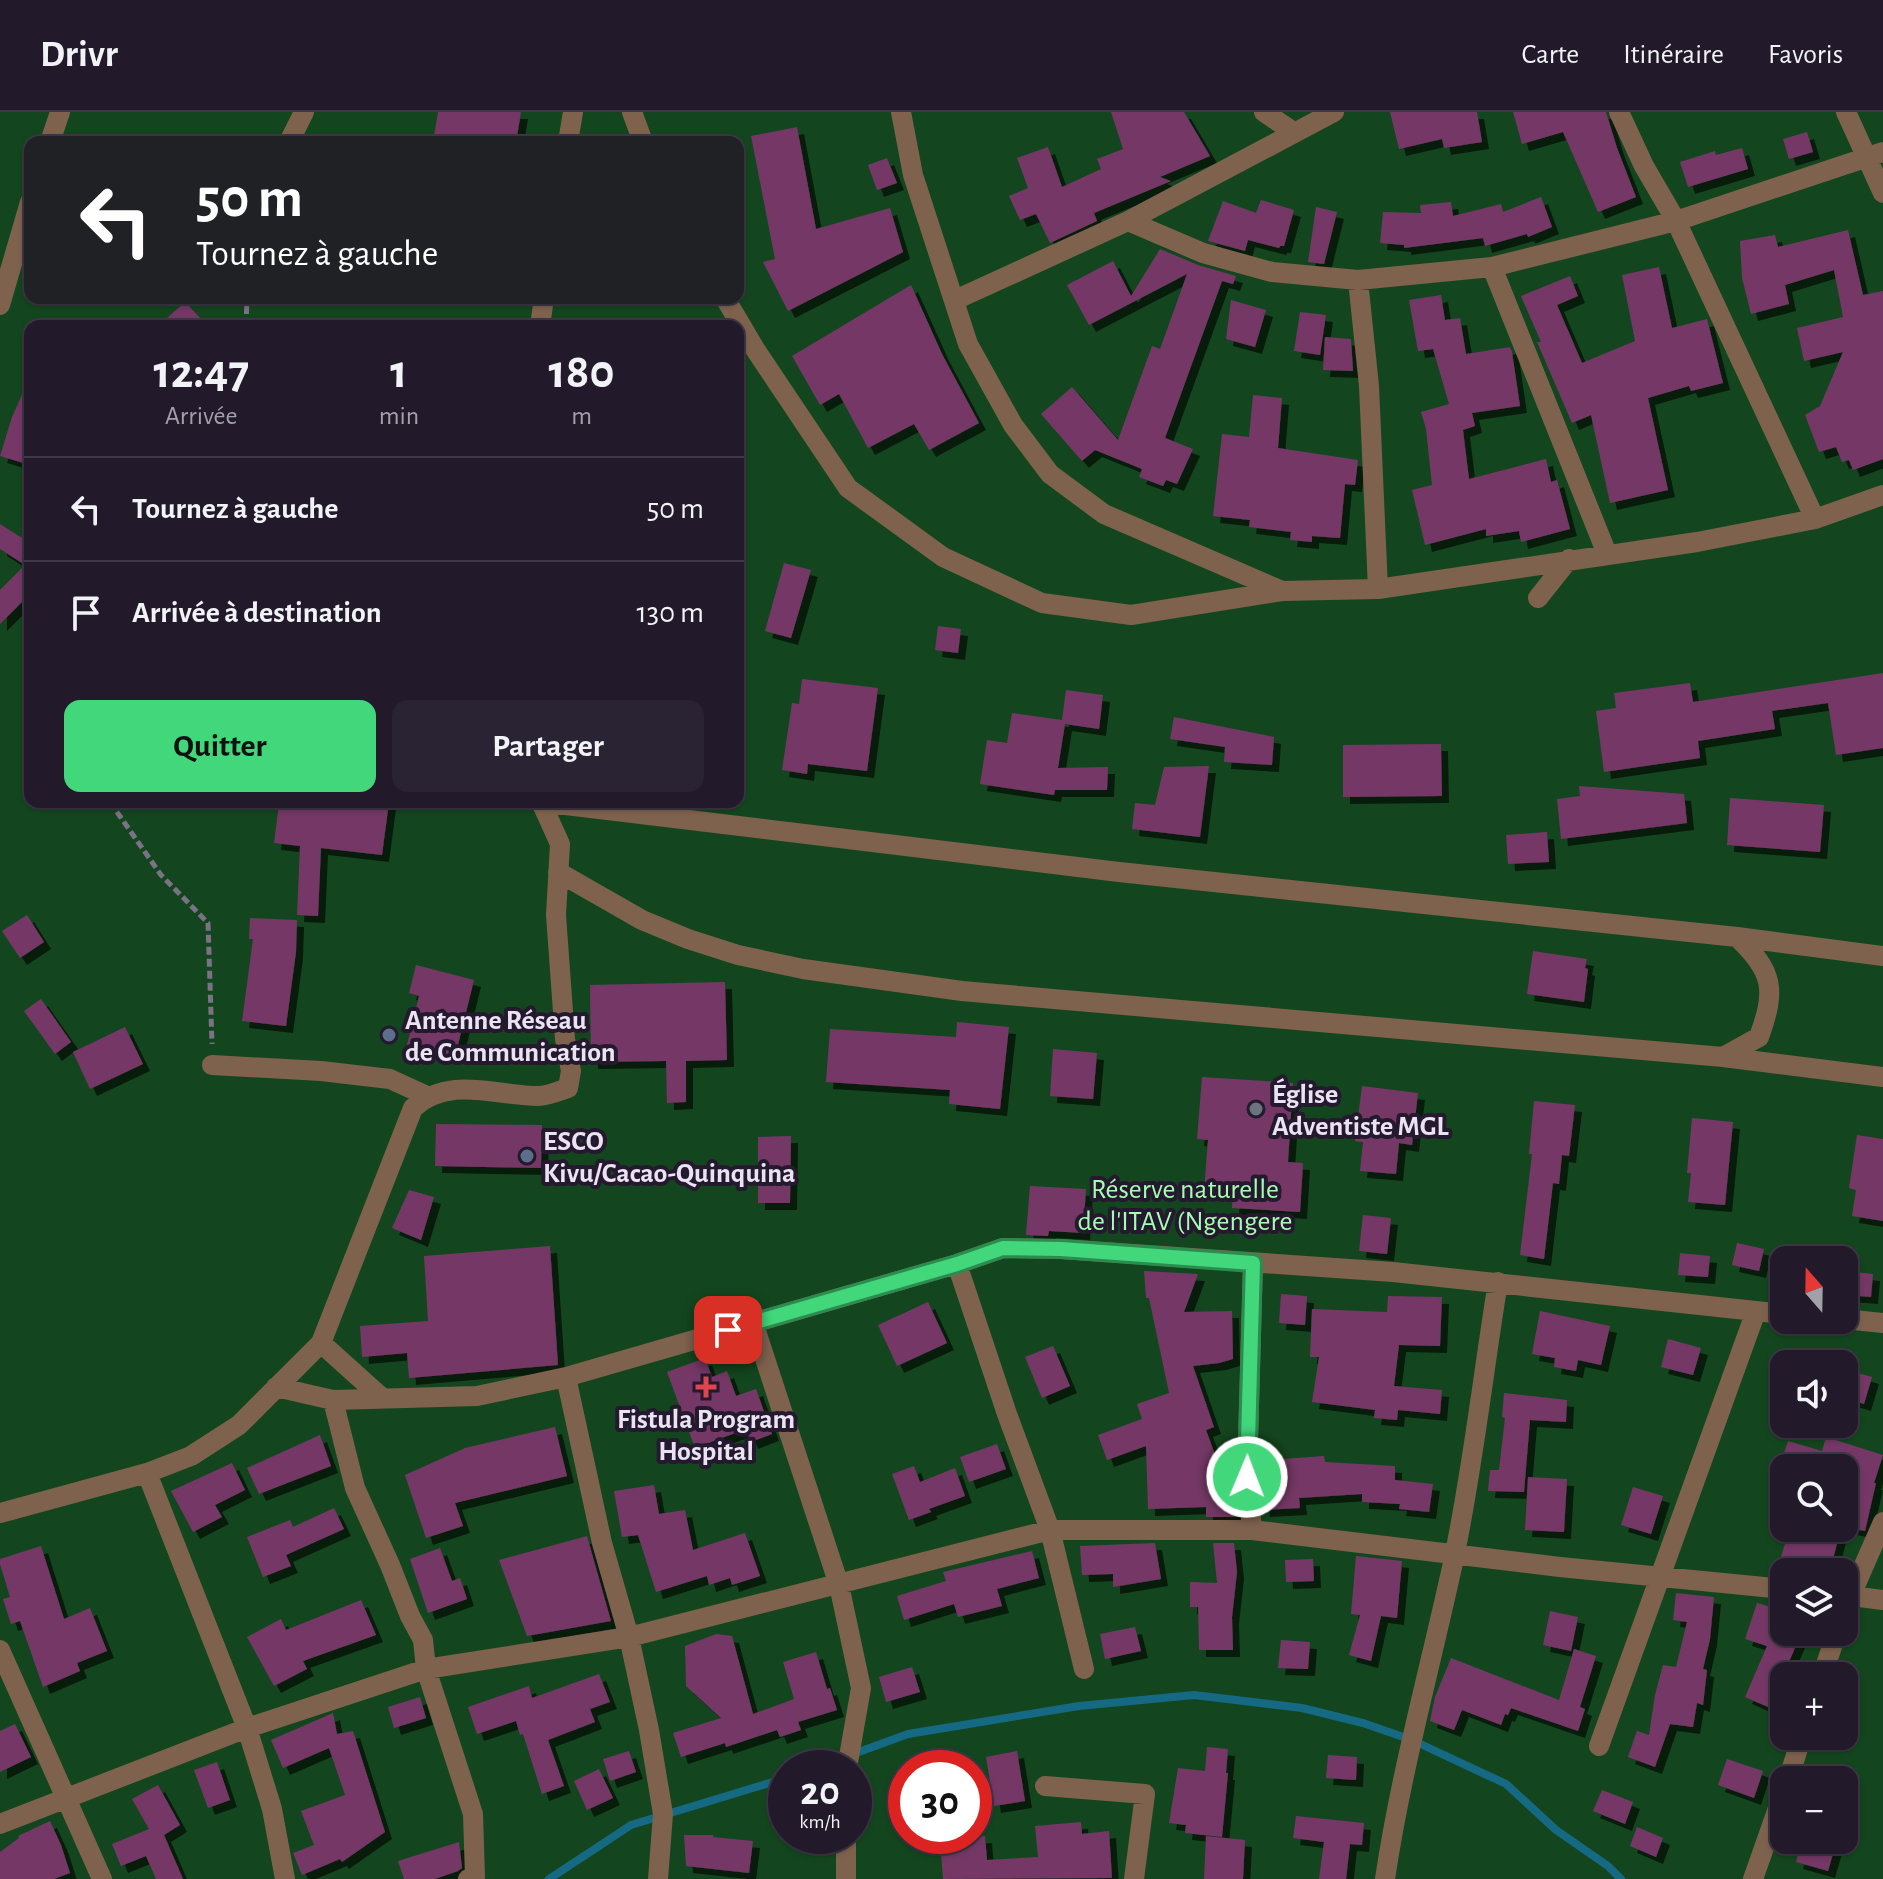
<!DOCTYPE html>
<html lang="fr">
<head>
<meta charset="utf-8">
<style>
	body { margin:0; font-family:"Alegreya Sans",sans-serif; background:#2a2333; color:#f1f3f6; height:100vh; display:flex; flex-direction:column; font-size:30px; white-space:nowrap }
	* { box-sizing:border-box; margin:0 }
	p { font-size:26px; color:#a2a1a9 }
	.icon { flex:none; width:44px; height:44px; fill:none; stroke:currentColor; stroke-width:2; stroke-linecap:round; stroke-linejoin:round }
	.map { position:relative; flex:1; overflow:hidden }
	.sheet { position:absolute; left:24px; top:208px; width:720px; height:488px; display:flex; flex-direction:column; background:#221a2b; border-radius:16px; box-shadow:0 2px 6px #0004,0 0 0 2px #3f3847 }
	.sheet>* { flex:none }
	.banner { position:absolute; left:24px; top:24px; width:720px; height:168px; border-radius:16px; box-shadow:0 2px 6px #0004,0 0 0 2px #3f3847; background:#202124; color:#fff; overflow:hidden }
	.needle { width:52px; rotate:340deg }
	.tools { position:absolute; left:1770px; top:1134px; display:grid; gap:16px }
	.tools a { display:grid; place-items:center; width:88px; height:88px; border-radius:16px; background:#221a2b; box-shadow:0 2px 6px #0004,0 0 0 2px #3f3847; font-size:40px }
	.speed { position:absolute; left:768px; top:1638px; display:flex; gap:16px; font-size:40px; font-weight:700; text-align:center }
	.speed>* { display:grid; place-content:center; width:104px; height:104px; border-radius:50%; background:#221a2b; box-shadow:0 2px 6px #0004,0 0 0 2px #3f3847; line-height:1 }
	.speed small { font-size:20px; font-weight:400 }
	.speed .limit { border:12px solid #d22; background:#fff; color:#111 }
	.pin { position:absolute; display:grid; place-items:center; width:68px; height:68px; color:#fff; margin:-34px; border-radius:16px; box-shadow:0 4px 12px #0006 }
	.me { position:absolute; width:88px; margin:-44px; rotate:1deg; stroke-linejoin:round; filter:drop-shadow(0 0 6px #0008) }
	.turn { display:flex; align-items:center; gap:28px; height:168px; padding:0 40px; font-size:36px }
	.turn .icon { width:104px; height:104px; stroke-width:2.5 }
	.turn b { display:block; font-size:56px; line-height:68px }
	.eta { display:flex; justify-content:space-evenly; align-items:center; height:136px; text-align:center }
	.eta b { font-size:48px; font-weight:600; line-height:56px }
	.cta { display:flex; gap:16px; margin-top:auto; padding:16px 40px }
	.cta a { flex:1; height:92px; border-radius:16px; background:#42d77b; color:#111; font-size:32px; font-weight:600; line-height:92px; text-align:center }
	.cta a+a { background:#2a2333; color:#f1f3f6 }
	ul { padding:0; list-style:none }
	li { display:flex; align-items:center; gap:24px; height:104px; padding:0 40px; border-top:2px solid #3f3847 }
	li div { flex:1 }
	li b { display:block; font-size:30px }
	li em { font-style:normal }
	header { display:flex; align-items:center; gap:48px; box-sizing:border-box; height:112px; padding:0 40px; background:#221a2b; border-bottom:2px solid #3f3847 }
	header strong { font-size:38px }
	nav { display:flex; gap:44px; margin-inline-start:auto; font-size:28px }
	.map>svg:first-child { display:block }
</style>
</head>
<body>
<header>
<strong>Drivr</strong>
<nav><a>Carte</a><a>Itinéraire</a><a>Favoris</a></nav>
</header>
<div class="map">
<svg width="1883" height="1767" viewBox="0 0 1883 1767">
	<defs>
		<filter id="shadow"><feDropShadow dx="7" dy="7" stdDeviation="0" flood-color="#0009"/></filter>
	</defs>
	<rect width="100%" height="100%" fill="#2e2339"/>
	<path fill="#13461e" fill-rule="evenodd" d="M0,0H1883V1767H0ZM30,30H738V186H30ZM30,214H738V690H30ZM1784,1148H1844V1208H1784ZM1784,1252H1844V1312H1784ZM1784,1356H1844V1416H1784ZM1784,1460H1844V1520H1784ZM1784,1564H1844V1624H1784ZM786,1656H854V1724H786ZM906,1656H974V1724H906ZM1784,1668H1844V1728H1784Z"/>
	<g fill="none" stroke-linecap="round" stroke-linejoin="round">
		<path stroke="#166982" stroke-width="8" d="M815,1656L908,1622L1079,1594L1194,1583L1302,1596L1363,1611L1412,1628L1506,1672L1556,1718L1608,1754L1621,1767
			M549,1767L631,1713L786,1666"/>
	</g>
	<path fill="#743866" filter="url(#shadow)" d="M438,0H521L516,30H433Z
		M1111,0H1184L1210,44L1160,65L1171,69L1094,101L1097,109L1050,131L1036,102L1020,108L1009,84L1028,76L1017,46L1048,35L1062,75L1101,57L1097,47L1123,37Z
		M1390,0H1477L1482,30L1444,36L1442,27L1399,37Z
		M1513,0H1606L1617,36L1636,85L1598,100L1563,20L1522,32Z
		M797,15L816,117L890,96L903,140L788,199L763,150L775,147L751,24Z
		M1807,20L1813,40L1789,47L1783,27Z
		M1742,36L1748,57L1688,75L1680,50L1715,39L1716,43Z
		M887,46L897,71L877,78L868,53Z
		M1541,85L1552,115L1528,125L1527,122L1485,134L1483,126L1404,136V133L1380,131L1383,100L1421,101L1420,93L1451,90L1453,104L1501,92L1503,100Z
		M1261,88L1294,98L1284,134H1280L1279,136L1248,128L1245,139L1208,129L1223,89L1256,101Z
		M1316,95L1337,100L1324,152L1308,150Z
		M1848,118L1863,183L1883,179V347L1853,358L1849,348L1842,350L1836,335L1819,340L1805,303L1820,294L1843,240L1804,249L1797,216L1843,205L1834,158L1785,173L1789,192L1751,202L1742,166L1740,129L1775,123L1778,135Z
		M1160,137L1198,153L1236,164L1233,172L1222,169L1165,326L1193,337L1177,372L1166,368L1163,374L1139,365L1142,357L1095,338L1082,349L1041,302L1072,275L1118,328L1152,234L1160,237L1187,162L1089,213L1067,173L1113,149L1131,184Z
		M1659,155L1672,216L1707,207L1723,271L1691,279L1689,274L1648,286L1668,378L1610,391L1591,303L1572,311L1537,230H1541L1521,184L1570,164L1578,184L1557,193L1582,251L1635,229L1622,163Z
		M911,173L942,242L979,311L929,338L914,312L868,336L839,282L820,293L792,244Z
		M1441,183L1445,208L1460,206L1466,242L1510,235L1512,240L1520,294L1472,301L1475,314L1463,318L1469,367L1546,347L1551,370L1557,368L1570,417L1521,430L1519,419L1486,424V417L1425,433L1412,378L1432,373L1426,317L1421,300L1449,292L1433,237L1418,239L1409,188Z
		M1231,188L1266,198L1255,235L1226,227Z
		M185,190L208,214H158Z
		M1300,200L1326,203L1320,243L1294,239Z
		M1325,225L1351,227L1353,259L1323,258Z
		M30,265V353L0,344L12,305Z
		M1253,283L1282,286L1278,336L1358,348L1355,373L1345,372L1340,426L1312,424V430L1290,428L1291,420L1249,415L1250,408L1213,404L1222,322L1249,325Z
		M0,412L30,431V482L0,512V478L25,453L0,437Z
		M784,451L811,458L791,526L765,519Z
		M938,514L961,517L958,541L935,538Z
		M1883,561V636L1836,643L1828,591L1772,599L1775,617L1698,629L1700,646L1604,660L1596,599L1616,596L1614,581L1690,571L1693,590Z
		M802,567L878,576L867,659L808,652L807,662L782,658L792,591L799,592Z
		M1066,578L1103,583L1099,617L1065,612L1058,656L1108,655L1107,678H1055L1054,683L980,672L987,628L1007,631L1012,601L1062,608Z
		M1174,605L1274,625L1272,653L1224,650L1225,635L1170,627Z
		M1441,632L1442,684L1343,685V633Z
		M1209,654L1200,725L1132,717L1135,691L1155,693L1164,655Z
		M1579,674L1684,682L1687,711L1561,727L1557,687L1580,684Z
		M1730,686L1824,693L1820,740L1727,733Z
		M324,690H389L382,743L321,736L318,804L297,803L300,734L274,731L279,692L323,697Z
		M1547,720L1549,750L1508,752L1506,723Z
		M27,803L44,830L20,846L2,819Z
		M250,806L297,808L296,840L286,914L242,909L253,827H249Z
		M1533,839L1587,847L1585,856L1588,857L1584,890L1527,882Z
		M416,853L474,868L455,945L407,933L419,884L409,881Z
		M725,870L727,948L686,949V990L667,991L666,949L591,950L590,873Z
		M41,887L71,930L55,942L24,899Z
		M957,910L1009,915L1000,997L949,992L950,978L826,970L830,917L956,925Z
		M125,915L143,952L90,977L73,940Z
		M1053,937L1097,941L1093,987L1050,984Z
		M1202,965L1293,971L1288,1050L1303,1051L1300,1100L1232,1096L1233,1080L1204,1078L1208,1028L1197,1027Z
		M1362,974L1418,981L1412,1033L1399,1031L1396,1062L1360,1059L1363,1030L1355,1029Z
		M1534,989L1575,993L1569,1044L1562,1043L1559,1072L1553,1071L1544,1147L1520,1143L1532,1042H1529Z
		M1692,1006L1733,1010L1725,1093L1688,1090L1691,1061H1687Z
		M436,1012L542,1013L541,1056L435,1054Z
		M1857,1023L1883,1027V1109L1852,1104L1856,1078L1849,1076Z
		M791,1024L790,1091H758V1025Z
		M1030,1074L1086,1077L1083,1121L1049,1119L1048,1124L1026,1123Z
		M409,1078L434,1085L421,1128L392,1116Z
		M1363,1103L1391,1106L1387,1142L1359,1139Z
		M1737,1131L1764,1137L1759,1159L1732,1153Z
		M550,1134L558,1253L409,1266L407,1241L362,1245L360,1214L428,1209L424,1144Z
		M1680,1141L1710,1144L1708,1165L1678,1163Z
		M1144,1159L1198,1162L1184,1200L1232,1199L1233,1247L1219,1251L1193,1254L1214,1315L1206,1318L1227,1375H1235L1238,1405H1206V1395L1148,1397L1146,1334L1107,1348L1098,1323L1142,1307L1137,1292L1169,1281L1149,1186H1146Z
		M1844,1159L1873,1162L1871,1185L1844,1183Z
		M1281,1182L1307,1184L1305,1213L1279,1211Z
		M1388,1184L1442,1185L1440,1234L1399,1233L1394,1274L1442,1278L1440,1302L1398,1298L1397,1308L1374,1306L1375,1298L1312,1290L1319,1245H1310L1312,1197L1387,1200Z
		M928,1190L947,1231L897,1254L878,1213Z
		M1540,1199L1610,1214L1601,1253L1578,1248L1576,1259L1554,1255L1555,1246L1532,1242Z
		M1668,1227L1701,1236L1693,1263L1661,1255Z
		M1053,1234L1070,1274L1042,1286L1025,1245Z
		M705,1246L712,1265L727,1259L736,1284L756,1277L772,1322L751,1330L746,1317L695,1336L667,1260Z
		M1851,1259L1872,1265L1864,1292L1844,1286Z
		M1504,1281L1567,1288L1566,1310L1530,1308L1524,1380L1488,1379L1490,1358H1499L1505,1306L1502,1305Z
		M555,1315L567,1364L455,1391L463,1414L426,1426L405,1363L465,1336Z
		M320,1323L331,1354L259,1382L247,1356Z
		M1826,1325L1883,1343L1874,1371H1876L1865,1419L1844,1415V1356H1779L1788,1329L1822,1339Z
		M997,1332L1006,1357L969,1370L960,1345Z
		M1324,1344L1325,1350L1395,1354V1368L1433,1372L1429,1400L1399,1397L1400,1392L1362,1390V1382L1299,1386L1300,1396L1263,1398L1261,1374H1270L1269,1348Z
		M232,1351L245,1378L215,1393L222,1405L193,1420L171,1379Z
		M914,1354L920,1370L955,1356L965,1384L929,1397L931,1400L909,1408L892,1362Z
		M1528,1365L1567,1367L1564,1420L1525,1418Z
		M654,1373L659,1402L685,1398L693,1438L745,1421L760,1464L732,1473L730,1466L709,1473L707,1464L656,1480L638,1423L622,1425L614,1379Z
		M1633,1375L1663,1384L1651,1422L1621,1413Z
		M334,1396L344,1417L286,1443L291,1454L263,1465L247,1425L290,1408L293,1415Z
		M1790,1416H1841L1830,1459L1780,1448Z
		M587,1424L611,1509L527,1524L499,1448Z
		M1155,1431L1161,1467L1113,1475V1462L1082,1463L1080,1434Z
		M1213,1431H1234L1237,1460L1232,1505L1233,1538H1199L1198,1495H1190V1470L1217,1471Z
		M41,1434L64,1507L90,1496L107,1539L77,1551L80,1559L43,1575L20,1509L11,1512L3,1487L10,1485L0,1452V1447Z
		M440,1436L452,1469L460,1466L467,1487L428,1501L410,1447Z
		M1032,1439L1039,1466L997,1477L1002,1494L958,1505L954,1492L904,1508L897,1484L946,1469L943,1460Z
		M1356,1444L1402,1449L1397,1506L1381,1504L1371,1549L1349,1543L1360,1503L1351,1502Z
		M1313,1447L1314,1469L1286,1470L1285,1448Z
		M1676,1481L1714,1485L1710,1527L1703,1557L1707,1558L1703,1593L1697,1591L1693,1615L1670,1612L1655,1655L1628,1645L1637,1619L1649,1623L1655,1583L1663,1553L1676,1555L1687,1510L1673,1508Z
		M361,1488L376,1523L303,1549L307,1557L274,1574L247,1525L281,1507L286,1518Z
		M1757,1491L1784,1499V1520H1802L1784,1561V1602L1745,1585L1767,1534L1745,1527Z
		M1550,1499L1578,1505L1571,1539L1543,1533Z
		M1135,1515L1141,1539L1105,1547L1100,1522Z
		M716,1522L732,1524L753,1602L794,1587L783,1550L816,1540L827,1577L830,1576L837,1598L798,1610L801,1618L780,1625L777,1618L726,1635L725,1631L681,1645L673,1621L721,1606L686,1574L685,1534Z
		M1281,1528L1310,1530L1308,1557L1278,1556Z
		M1574,1537L1596,1544L1580,1595L1585,1597L1578,1619L1511,1596L1508,1603L1505,1602L1501,1613L1462,1598L1454,1618L1430,1609L1435,1585L1451,1546L1559,1588Z
		M912,1555L920,1580L886,1590L879,1565Z
		M599,1562L610,1590L590,1597L595,1610L548,1628L564,1674L542,1682L523,1622L520,1623L516,1609L477,1622L468,1595L529,1574L532,1586Z
		M420,1585L426,1606L394,1616L388,1595Z
		M333,1601L337,1622L353,1619L385,1720L342,1750L340,1747L302,1763L293,1741L314,1733L301,1699L345,1683L329,1636L283,1656L271,1628Z
		M15,1612L31,1645L0,1660V1619Z
		M1207,1635L1228,1637L1226,1661H1228L1222,1725L1185,1721L1186,1713L1169,1711L1178,1656L1205,1659Z
		M629,1639L636,1660L610,1669L603,1647Z
		M1017,1639L1025,1689L994,1694L986,1645Z
		M1328,1643L1357,1645L1356,1668L1326,1666Z
		M1727,1647L1763,1659L1754,1686L1718,1673Z
		M217,1650L230,1688L208,1696L194,1658Z
		M599,1657L613,1686L587,1698L574,1669Z
		M158,1673L180,1713L164,1723L183,1767H156L146,1744L121,1754L112,1732L149,1717L132,1687Z
		M1602,1678L1633,1690L1625,1712L1593,1699Z
		M1296,1704L1364,1711L1362,1733L1350,1732L1346,1767H1319L1324,1730L1293,1726Z
		M50,1709L61,1733L70,1761L54,1767H0V1740L19,1726L18,1724Z
		M1081,1710L1082,1722L1109,1719L1112,1766L943,1767L940,1727L985,1724L987,1748L1038,1745L1035,1714Z
		M1637,1715L1663,1726L1656,1745L1630,1734Z
		M684,1723H713V1725L753,1729L749,1761L686,1754Z
		M1206,1724L1245,1728L1243,1767H1204Z
		M1802,1728H1837L1828,1759L1796,1750Z
		M459,1730L462,1756L458,1759L435,1767H404L398,1749Z"/>
	<g fill="none" stroke-linecap="round" stroke-linejoin="round">
		<path stroke="#7c7286" stroke-width="5" stroke-dasharray="8 4" stroke-linecap="butt" d="M246,214L247,186
			M110,690L161,763L208,811L212,932"/>
		<path stroke="#7e624e" stroke-width="20" d="M632,0L643,30
			M901,0L913,63L968,232L1013,313L1050,362L1104,402L1282,479
			M1264,0L1295,21
			M1619,0L1644,54L1676,109L1815,407
			M1846,0L1883,81
			M50,30L60,0
			M289,30L304,0
			M568,30L573,0
			M1128,109L1203,141L1272,160L1358,168L1492,155L1676,109L1883,40
			M1492,155L1607,442
			M1358,168L1369,274L1378,477
			M725,186L755,237L848,376L943,445L1042,491L1131,503L1282,479L1378,477L1697,430L1815,407L1883,383
			M955,188L1128,109L1334,0
			M0,193L30,90
			M540,214L544,186
			M1538,486L1569,447
			M541,690L1119,760L1737,825L1883,844
			M558,760L642,808L688,827L738,843L803,857L962,879L1723,945L1883,965
			M1723,945L1759,925C1776,878 1774,860 1737,825
			M212,953L321,959L390,967L427,984
			M957,1152L1007,1302L1050,1418L1084,1557
			M1844,1207L1883,1211
			M753,1210L839,1473L861,1576L847,1656
			M321,1231L381,1285
			M566,1265L602,1431L629,1525L649,1618L663,1702L658,1767
			M276,1275L333,1288L477,1284L566,1265L957,1152L1003,1136L1061,1137L1393,1160L1784,1202
			M333,1288L355,1376L390,1453L410,1504L423,1528L426,1557L473,1702L475,1765L468,1767
			M147,1361L247,1616L272,1697L285,1767
			M0,1401L147,1361L191,1344L239,1313L321,1231L413,996C450,963 495,984 538,984C548,984 559,979 568,976L571,959L565,927L556,803L560,732L541,690
			M1252,1418L1247,1365L1253,1151
			M1844,1483L1883,1488
			M1844,1499L1883,1410
			M0,1538L102,1767
			M1822,1564L1837,1520
			M1599,1634L1756,1199
			M1788,1668L1802,1624
			M1045,1674L1145,1682L1134,1767
			M0,1712L247,1616L426,1557L629,1525L1050,1418H1252L1560,1455L1784,1477
			M846,1767V1724
			M1385,1767C1401,1659 1431,1553 1454,1446C1473,1355 1483,1262 1498,1170
			M1753,1767L1784,1679"/>
	</g>
	<g fill="none" stroke-linecap="round" stroke-linejoin="round">
		<defs>
			<path id="route" d="M728,1218L957,1152L1003,1136L1061,1137L1253,1151L1247,1365"/>
		</defs>
		<use href="#route" stroke="#2b8c50" stroke-width="20"/>
		<use href="#route" stroke="#42d77b" stroke-width="14"/>
	</g>
	<g fill="#5c6f8a" stroke="#24192e" stroke-width="3">
		<circle cx="389" cy="923" r="8"/>
		<circle cx="527" cy="1044" r="8"/>
	</g>
	<circle fill="#6b7280" stroke="#24192e" stroke-width="3" cx="1256" cy="997" r="8"/>
	<path fill="#e0444e" stroke="#24192e" stroke-width="3" d="M702 1263h8v8h8v8h-8v8h-8v-8h-8v-8h8z"/>
	<g text-anchor="middle" stroke-width="8" stroke-linejoin="round" paint-order="stroke">
		<g font-size="28" font-weight="bold" fill="#eae3f2" stroke="#24192e" text-anchor="start">
			<text x="405" y="917">Antenne Réseau<tspan x="405" dy="32">de Communication</tspan></text>
			<text x="1272" y="991">Église<tspan x="1272" dy="32">Adventiste MGL</tspan></text>
			<text x="543" y="1038">ESCO<tspan x="543" dy="32">Kivu/Cacao-Quinquina</tspan></text>
			<text x="706" y="1316" text-anchor="middle">Fistula Program<tspan x="706" dy="32">Hospital</tspan></text>
		</g>
		<g font-size="28" fill="#a4fdb0" stroke="#24192e">
			<text x="1185" y="1086">Réserve naturelle<tspan x="1185" dy="32">de l'ITAV (Ngengere</tspan></text>
		</g>
	</g>
</svg>
<div class="tools">
<a><svg class="needle" viewBox="-14 -14 28 28"><path d="M0-13l5 13h-10z" fill="#e53935"/><path d="M0 13l5-13h-10z" fill="#a2a1a9"/></svg></a>
<a><svg class="icon" aria-label="sound" viewBox="0 0 24 24"><path d="M4 9h4l5-4v14l-5-4H4zM17 9q2 3 0 6"/></svg></a>
<a><svg class="icon" aria-label="search" viewBox="0 0 24 24"><circle cx="10" cy="10" r="6"/><path d="M15 15l6 6"/></svg></a>
<a><svg class="icon" aria-label="layers" viewBox="0 0 24 24"><path d="M12 4l9 5-9 5-9-5zM3 14l9 5 9-5"/></svg></a>
<a>+</a>
<a>−</a>
</div>
<div class="speed"><div>20<small>km/h</small></div><div class="limit">30</div></div>
<div class="pin" style="left:728px;top:1218px;background:#d93025"><svg class="icon" aria-label="arrive" viewBox="0 0 24 24"><path d="M6 21V4h12l-3 4 3 4H6"/></svg></div>
<svg class="me" style="left:1247px;top:1365px" viewBox="-20 -20 40 40"><circle r="17" fill="#42d77b" stroke="#fff" stroke-width="3"/><path d="M0-11L8 9 0 5-8 9z" fill="#fff"/></svg>
<div class="banner">
<div class="turn"><svg class="icon" aria-label="left" viewBox="0 0 24 24"><path d="M17 20v-9H6M10 6l-5 5 5 5"/></svg><div><b>50 m</b>Tournez à gauche</div></div>
</div>
<section class="sheet">
<div class="eta">
<div><b>12:47</b><p>Arrivée</p></div>
<div><b>1</b><p>min</p></div>
<div><b>180</b><p>m</p></div>
</div>
<ul>
<li><svg class="icon" aria-label="left" viewBox="0 0 24 24"><path d="M17 20v-9H6M10 6l-5 5 5 5"/></svg><div><b>Tournez à gauche</b></div><em>50 m</em></li>
<li><svg class="icon" aria-label="arrive" viewBox="0 0 24 24"><path d="M6 21V4h12l-3 4 3 4H6"/></svg><div><b>Arrivée à destination</b></div><em>130 m</em></li>
</ul>
<div class="cta"><a>Quitter</a><a>Partager</a></div>
</section>
</div>
</body>
</html>
